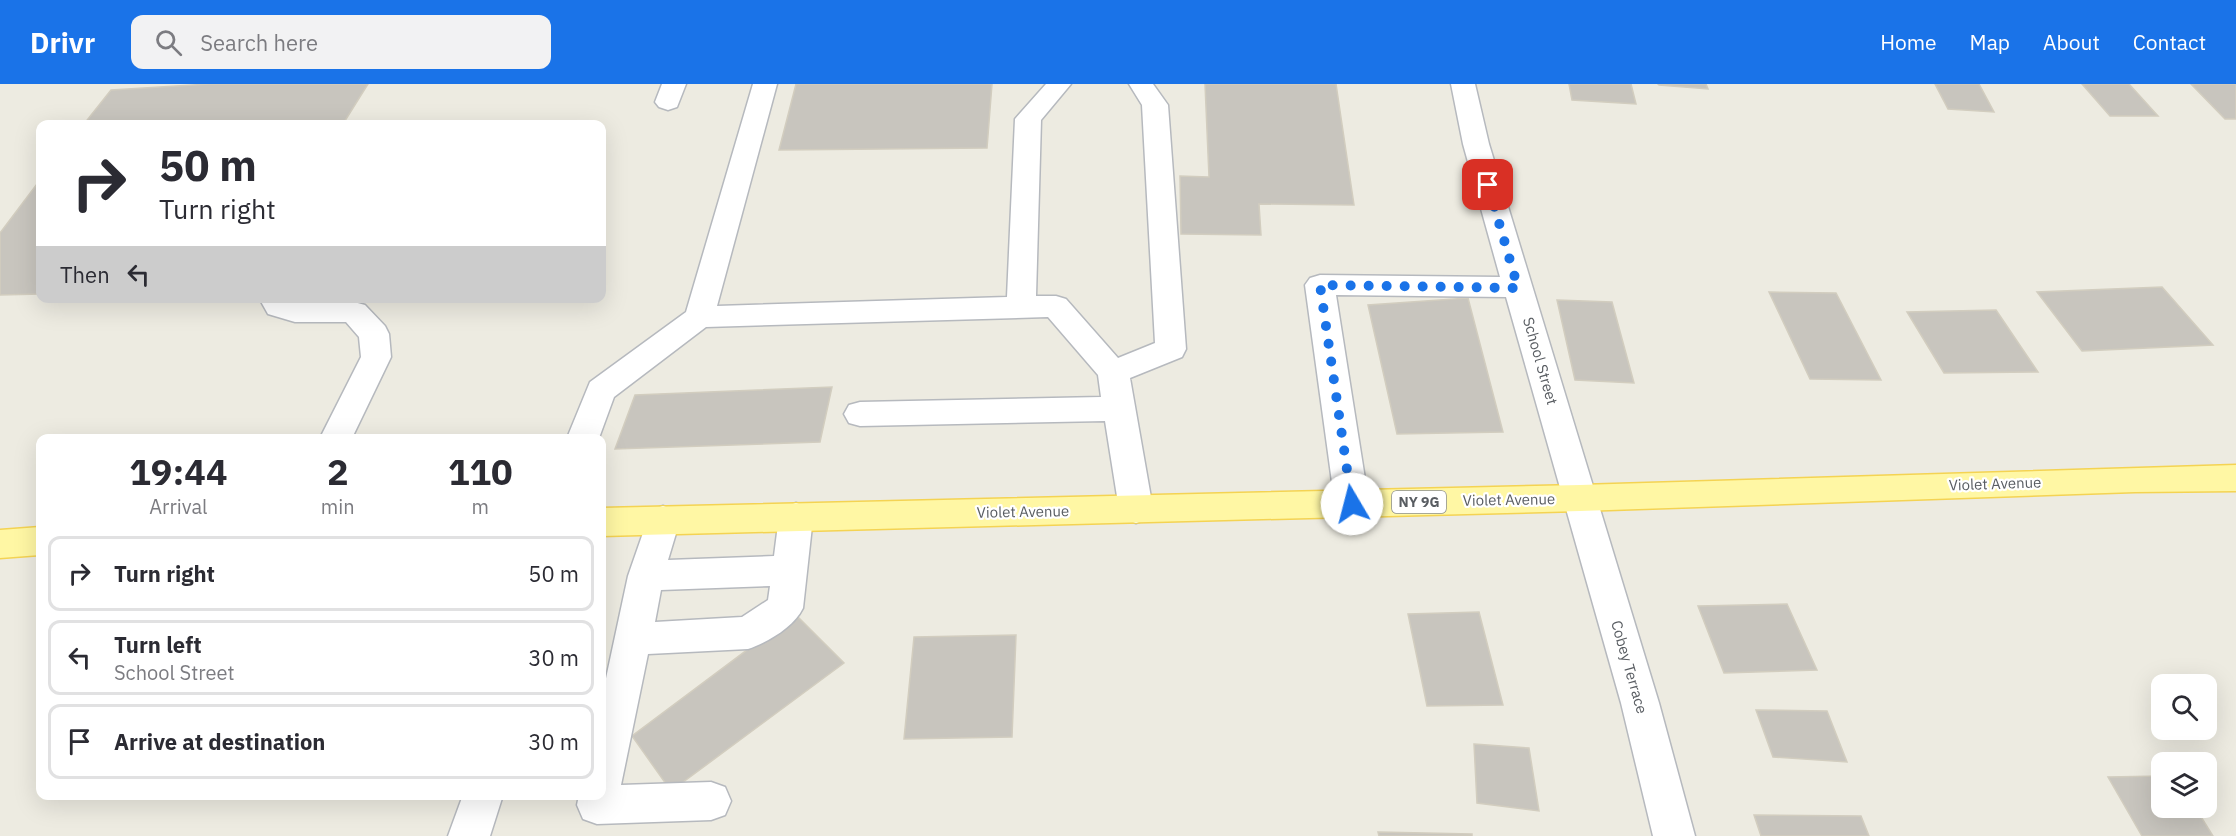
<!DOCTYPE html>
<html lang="en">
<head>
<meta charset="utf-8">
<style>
	body { margin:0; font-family:"IBM Plex Sans",sans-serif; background:#f2f2f3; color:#2b2b33; height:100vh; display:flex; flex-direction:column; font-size:22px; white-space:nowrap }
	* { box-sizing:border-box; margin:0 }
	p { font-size:20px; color:#7c7c81 }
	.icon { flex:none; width:33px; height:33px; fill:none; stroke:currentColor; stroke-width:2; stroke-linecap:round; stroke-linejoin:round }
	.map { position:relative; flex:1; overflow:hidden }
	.drawer { position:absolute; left:36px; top:350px; width:570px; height:366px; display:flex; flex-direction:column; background:#fff; border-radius:12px; box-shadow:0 6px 24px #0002 }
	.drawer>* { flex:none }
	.guide { position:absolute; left:36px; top:36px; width:570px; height:183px; border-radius:12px; box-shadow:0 6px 24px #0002; background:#fff; color:#2b2b33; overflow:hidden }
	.tools { position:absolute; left:2151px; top:590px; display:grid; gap:12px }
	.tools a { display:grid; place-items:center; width:66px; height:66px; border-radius:12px; background:#fff; box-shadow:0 6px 24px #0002; font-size:30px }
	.pin { position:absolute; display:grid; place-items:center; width:51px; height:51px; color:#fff; margin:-26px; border-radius:12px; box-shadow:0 3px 9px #0006 }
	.me { position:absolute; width:66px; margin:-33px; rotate:352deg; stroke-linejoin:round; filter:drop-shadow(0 0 4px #0008) }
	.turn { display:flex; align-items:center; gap:21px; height:126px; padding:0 24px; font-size:27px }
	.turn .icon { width:78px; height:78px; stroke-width:2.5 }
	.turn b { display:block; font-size:42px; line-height:51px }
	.then { display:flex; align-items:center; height:57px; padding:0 24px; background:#0003; gap:12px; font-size:22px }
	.eta { display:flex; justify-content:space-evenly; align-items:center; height:102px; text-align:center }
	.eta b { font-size:36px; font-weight:700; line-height:42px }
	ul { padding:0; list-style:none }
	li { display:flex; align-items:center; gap:18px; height:75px; margin:0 12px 9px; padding:0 12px; border:3px solid #e1e1e2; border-radius:12px }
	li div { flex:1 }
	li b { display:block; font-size:22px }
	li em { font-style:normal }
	header { display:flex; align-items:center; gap:36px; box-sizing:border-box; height:84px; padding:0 30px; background:#1a73e8; color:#fff }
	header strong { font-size:28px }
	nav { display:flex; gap:33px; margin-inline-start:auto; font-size:21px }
	.search { width:420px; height:54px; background:#f2f2f3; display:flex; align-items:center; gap:15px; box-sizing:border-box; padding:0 21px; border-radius:12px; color:#7c7c81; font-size:22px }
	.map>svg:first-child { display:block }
</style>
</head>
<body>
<header>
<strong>Drivr</strong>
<div class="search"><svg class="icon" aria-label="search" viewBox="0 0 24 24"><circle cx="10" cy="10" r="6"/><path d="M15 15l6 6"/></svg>Search here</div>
<nav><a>Home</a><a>Map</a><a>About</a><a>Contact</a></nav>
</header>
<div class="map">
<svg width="2236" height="752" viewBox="0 0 2236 752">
	<rect width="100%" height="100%" fill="#edebe1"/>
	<path fill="#c8c5be" stroke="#d2cdbf" stroke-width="1.5" d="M209,0H368L343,40H84L111,6Z
		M796,0H992L987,64L779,66Z
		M1205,0H1336L1354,121L1259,120L1261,151L1181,150L1180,92L1209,93Z
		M1569,0H1631L1636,20L1572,16Z
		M1658,0H1706L1708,5L1659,1Z
		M1935,0H1979L1994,28L1948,25Z
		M2082,0H2129L2158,32H2110Z
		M2191,0H2236V35H2225Z
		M40,96V210L0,211V149Z
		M2162,203L2213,261L2082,267L2037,208Z
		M1769,208L1836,209L1881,296L1810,295Z
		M1468,214L1503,348L1397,350L1368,221Z
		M1557,216L1612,218L1634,299L1575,296Z
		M1996,226L2038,288L1944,289L1907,228Z
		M832,303L820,358L615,365L635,311Z
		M1787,520L1817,586L1724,589L1698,522Z
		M1479,528L1503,621L1427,622L1408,530Z
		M795,530L844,579L671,707L632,652Z
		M1016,551L1012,653L904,655L914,553Z
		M1756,626L1827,627L1847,678L1773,673Z
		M1474,660L1529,664L1539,727L1477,719Z
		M2162,692V723H2195L2213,752H2142L2108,693Z
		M1754,731L1861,732L1869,752H1761Z
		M1378,748L1472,750V752H1379Z"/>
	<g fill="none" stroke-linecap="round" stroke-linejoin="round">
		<defs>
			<path id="minor" d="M662,0H686L677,23L668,26L659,23L655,18Z
				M753,0H777L717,222L1007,213L1015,35L1046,0H1071L1041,36L1036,212H1056L1066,215L1118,274L1155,259L1142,21L1129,0H1153L1168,21L1186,265L1182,273L1130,294L1153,425L1148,435L1136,439L1124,435L1119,425L1105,337L860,342L849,339L844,330L849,321L860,318L1101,313L1098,291L1048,233L706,243L614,313L599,354H567L590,298L686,228Z
				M1451,0H1475L1489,60L1659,619L1695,752H1653L1621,619L1506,213L1336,211L1369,420L1364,430L1352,434L1340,430L1335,420L1305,201L1310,194L1320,191L1500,193L1463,60Z
				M259,214L354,218L365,221L385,242L389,250L391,273L352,354H320L361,273L359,253L346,238H295L268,230Z
				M796,419L808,423L813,433L803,524C794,543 768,558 748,565L648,570L621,701L711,698L725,703L731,717L725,731L711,736L597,740L583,735L577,721L579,711H602V613L628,492L651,426L663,422L675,426L680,436L668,476L774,472L779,433L784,423ZM770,502L768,516L742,533L655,538L661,506Z
				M463,711H503L490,752H448Z"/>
			<path id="major" d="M2236,381V407L2135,408L1580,427L602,452V424L1580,401Z
				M40,443V471L0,474V446Z"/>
		</defs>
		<use href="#minor" stroke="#b6b9be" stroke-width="3"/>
		<use href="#major" stroke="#f4d353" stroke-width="3"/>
		<use href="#minor" fill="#fff" fill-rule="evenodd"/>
		<use href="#major" fill="#fff7a4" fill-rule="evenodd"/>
	</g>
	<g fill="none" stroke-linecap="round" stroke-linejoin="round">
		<path stroke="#1a73e8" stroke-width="10" stroke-dasharray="0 18" d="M1352,420L1320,201L1518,204L1488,101"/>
	</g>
	<g text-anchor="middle" stroke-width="4.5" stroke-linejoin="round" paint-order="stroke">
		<rect fill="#fff" stroke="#8b8e91" stroke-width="1.5" x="1392" y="407" width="54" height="22" rx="4.5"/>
		<g font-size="14" font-weight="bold" fill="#595d62">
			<text x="1419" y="423">NY 9G</text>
		</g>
		<g font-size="15" fill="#595d62" stroke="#fff">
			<text transform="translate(1540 277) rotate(74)" y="5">School Street</text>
			<text transform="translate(1995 400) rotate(-2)" y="5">Violet Avenue</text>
			<text transform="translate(1509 416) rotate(-1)" y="5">Violet Avenue</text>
			<text transform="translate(1023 428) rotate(-1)" y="5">Violet Avenue</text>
			<text transform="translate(1629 583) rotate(74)" y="5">Cobey Terrace</text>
		</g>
	</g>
</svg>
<div class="tools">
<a><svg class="icon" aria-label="search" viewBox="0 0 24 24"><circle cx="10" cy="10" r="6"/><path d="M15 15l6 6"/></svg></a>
<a><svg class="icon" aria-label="layers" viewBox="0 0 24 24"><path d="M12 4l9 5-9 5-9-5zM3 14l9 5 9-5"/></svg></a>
</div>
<div class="pin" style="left:1488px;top:101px;background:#d93025"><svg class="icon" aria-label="arrive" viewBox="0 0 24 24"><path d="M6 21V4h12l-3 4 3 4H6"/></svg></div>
<svg class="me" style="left:1352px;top:420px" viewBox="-20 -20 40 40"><circle r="19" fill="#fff"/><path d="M0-13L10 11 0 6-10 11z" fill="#1a73e8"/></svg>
<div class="guide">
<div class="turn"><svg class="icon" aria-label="right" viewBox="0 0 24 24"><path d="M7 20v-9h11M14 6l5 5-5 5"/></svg><div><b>50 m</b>Turn right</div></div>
<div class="then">Then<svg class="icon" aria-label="left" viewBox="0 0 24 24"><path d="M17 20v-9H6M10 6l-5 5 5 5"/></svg></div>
</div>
<section class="drawer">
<div class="eta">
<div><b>19:44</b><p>Arrival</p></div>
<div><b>2</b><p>min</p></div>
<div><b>110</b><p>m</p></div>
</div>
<ul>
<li><svg class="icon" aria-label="right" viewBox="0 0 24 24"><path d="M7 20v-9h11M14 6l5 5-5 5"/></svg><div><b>Turn right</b></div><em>50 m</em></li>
<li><svg class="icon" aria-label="left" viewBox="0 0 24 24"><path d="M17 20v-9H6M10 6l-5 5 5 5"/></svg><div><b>Turn left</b><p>School Street</p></div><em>30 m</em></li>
<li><svg class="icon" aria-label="arrive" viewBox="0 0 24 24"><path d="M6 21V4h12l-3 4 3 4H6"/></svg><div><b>Arrive at destination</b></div><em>30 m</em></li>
</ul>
</section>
</div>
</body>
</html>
